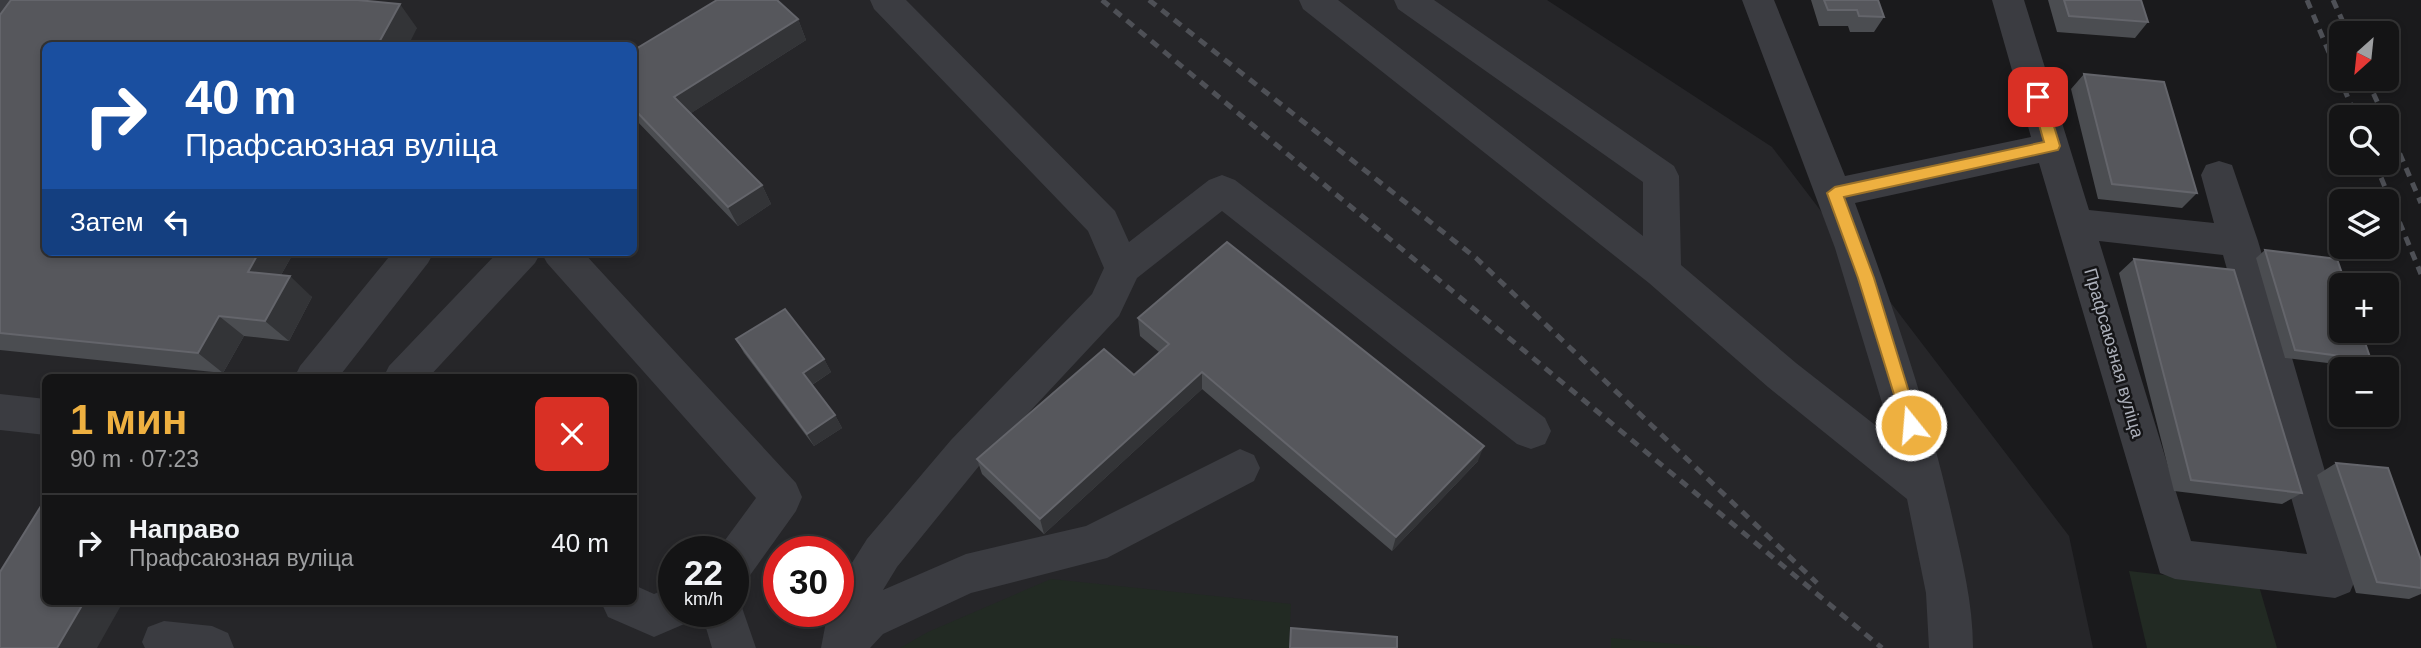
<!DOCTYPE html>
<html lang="ru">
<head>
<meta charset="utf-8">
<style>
	body { margin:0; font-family:Helvetica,sans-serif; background:#212122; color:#f1f3f6; height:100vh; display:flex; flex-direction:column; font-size:26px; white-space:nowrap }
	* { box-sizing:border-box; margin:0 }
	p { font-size:23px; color:#9d9ea0 }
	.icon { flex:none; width:38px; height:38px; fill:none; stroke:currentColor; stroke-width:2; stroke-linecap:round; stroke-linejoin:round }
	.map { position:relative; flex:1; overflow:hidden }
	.sheet { position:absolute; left:42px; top:374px; width:595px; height:231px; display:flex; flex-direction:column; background:#141415; border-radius:10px; box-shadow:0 4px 10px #0003,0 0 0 2px #333334 }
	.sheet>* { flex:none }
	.banner { position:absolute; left:42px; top:42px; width:595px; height:214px; border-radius:10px; box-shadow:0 4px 10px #0003,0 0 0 2px #333334; background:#1a4fa0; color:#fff; overflow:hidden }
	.needle { width:46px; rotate:207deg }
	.buttons { position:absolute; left:2329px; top:21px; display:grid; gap:14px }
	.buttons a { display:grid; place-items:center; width:70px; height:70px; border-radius:10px; background:#141415; box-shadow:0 4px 10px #0003,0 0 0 2px #333334; font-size:35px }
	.speed { position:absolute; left:658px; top:536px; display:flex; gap:14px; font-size:35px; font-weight:700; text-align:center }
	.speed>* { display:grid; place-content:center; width:91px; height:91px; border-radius:50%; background:#141415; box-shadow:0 4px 10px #0003,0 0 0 2px #333334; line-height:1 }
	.speed small { font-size:18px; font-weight:400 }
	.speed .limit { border:10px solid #d22; background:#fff; color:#111 }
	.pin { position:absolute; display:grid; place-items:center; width:60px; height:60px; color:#fff; margin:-30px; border-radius:14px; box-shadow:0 4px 10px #0006 }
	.me { position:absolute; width:77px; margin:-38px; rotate:343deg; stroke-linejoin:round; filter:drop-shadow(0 0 5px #0008) }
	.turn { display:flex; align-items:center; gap:24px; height:147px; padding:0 28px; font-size:32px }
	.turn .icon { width:91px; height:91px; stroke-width:2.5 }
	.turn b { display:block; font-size:49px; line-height:60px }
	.then { display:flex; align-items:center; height:66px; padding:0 28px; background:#0003; gap:14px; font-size:26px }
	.round { display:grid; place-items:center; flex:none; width:74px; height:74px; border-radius:10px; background:#212122 }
	.headline { display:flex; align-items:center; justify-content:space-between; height:119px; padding:0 28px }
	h1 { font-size:42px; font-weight:700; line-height:52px; color:#eeb040 }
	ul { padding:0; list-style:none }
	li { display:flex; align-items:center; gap:21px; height:98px; padding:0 28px; border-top:2px solid #333334 }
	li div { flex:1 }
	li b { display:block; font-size:26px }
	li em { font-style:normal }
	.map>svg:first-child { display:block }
</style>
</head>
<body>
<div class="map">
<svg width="2421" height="648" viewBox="0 0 2421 648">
	<rect width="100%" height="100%" fill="#1a1a1c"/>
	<path fill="#262629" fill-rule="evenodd" d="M0,0H1547L1772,147L2069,536L2093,648H0ZM46,46H634V252H46ZM46,378H634V602H46ZM674,551H733V611H674ZM779,551H838V611H779Z"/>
	<path fill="#222a23" d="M2129,571L2259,586L2277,648H2147Z
		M1051,579L1291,604L1289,648H900L928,632Z
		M1611,638L1717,648H1611Z"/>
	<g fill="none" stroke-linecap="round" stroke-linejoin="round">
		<path fill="#3b3c41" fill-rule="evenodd" d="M0,0H25L12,21L0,24Z
			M870,0H906L1115,211L1129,242L1209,180L1222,175L1235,180L1545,418L1551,431L1545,444L1531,449L1517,444L1222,211L1137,278L1119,316L979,466L897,567L883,590L966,554L1086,526L1240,449L1254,455L1260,468L1254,481L1107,558L971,593L883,634L870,648H821L828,611H838V585L867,539L951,440L1092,294L1104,268L1088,231L874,9Z
			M1299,0H1338L1643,236V182L1398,9L1394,0H1434L1674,166L1679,176L1681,265L1796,363L1893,439L1835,248L1742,0H1774L1845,176L2031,137L1992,0H2024L2089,210L2214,223L2201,175L2206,165L2219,161L2232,165L2258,241L2356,578L2350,592L2335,598L2175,579L2160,573L2039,163L1855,203C1893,306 1928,409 1952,516C1962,560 1973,603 1973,648H1929L1926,593L1907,499L1768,387L1649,283L1303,9ZM2099,241L2223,255L2307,554L2191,541Z
			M393,252H434L428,263L338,378H294L300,366Z
			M498,252H541L535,263L428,378H383L389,366Z
			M541,252H583L796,483L802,497L796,511L748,578L733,584V551H717L756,498L547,263Z
			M0,394L46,399V435L0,430Z
			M634,585L654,594L674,586V611H694L689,622L654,637L608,617L601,602H634Z
			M733,594L738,596L756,648H712L701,611H733Z
			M164,621L212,626L228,633L234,648H145L142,642L148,627Z"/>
		<path stroke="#4e5056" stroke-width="5" stroke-dasharray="9 7" stroke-linecap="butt" d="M1102,0L1882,648
			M1149,0L1476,258L1817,583
			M2307,0L2356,117
			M2333,0L2348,33
			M2367,79L2384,117
			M2387,124L2421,203
			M2375,163L2421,274"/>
	</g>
	<path fill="#4b4d51" d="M1811,0H1878L1884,17L1874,32H1850L1848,26H1819Z
		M2048,0H2141L2148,22L2135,38L2057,32Z
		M0,15L417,28L46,252H294L281,275L312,297L289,341L244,336L223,373L0,350Z
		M798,19L806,40L691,113L762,185L771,204L738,226L634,118V50Z
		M2084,74L2197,193L2182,208L2098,199L2071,89Z
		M2265,250L2371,360L2361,367L2285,358L2256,258Z
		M2134,259L2302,493L2282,504L2174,491L2119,273Z
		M1138,318L1478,461L1392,551L1202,389L1044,534L982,474L977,459L1134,375L1159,352L1140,336Z
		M736,339L824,359L831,372L812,385L835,415L842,428L814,446L744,353Z
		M2336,463L2421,560V594L2409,599L2356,593L2317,475Z"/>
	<path fill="#333437" d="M400,4L417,28L408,46H377Z
		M798,19L806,40L685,117L674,97Z
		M762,185L771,204L738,226L728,207Z
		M259,252H294L271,293L248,272Z
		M290,276L312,297L289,341L265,321Z
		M219,316L244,336L223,373L198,353Z
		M824,359L831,372L810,386L803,373Z
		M1202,372V389L1044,534L1040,519Z
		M835,415L842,428L814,446L807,434Z
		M1484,446L1478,461L1392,551L1396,537Z
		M84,602H123L97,648H57Z"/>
	<path fill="#56575c" stroke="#64656b" stroke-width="2" d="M11,0H357L400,4L377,46H46V252H259L248,272L290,276L265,321L219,316L198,353L0,333V15Z
		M717,0H777L798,19L674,97L762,185L728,207L634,109V50Z
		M1824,0H1878L1884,17L1859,16L1857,10H1828Z
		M2064,0H2141L2148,22L2069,16Z
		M2084,74L2164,82L2197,193L2112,184Z
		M1227,242L1484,446L1396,537L1202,372L1040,519L977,459L1104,349L1134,375L1169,344L1138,318Z
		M2265,250L2337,259L2346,285H2342V331H2361L2371,360L2295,350Z
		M2134,259L2234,270L2302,493L2191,480Z
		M785,309L824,359L803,373L835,415L807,434L736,339Z
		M2336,463L2388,468L2421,560V588L2377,582Z
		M46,498V602H84L57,648H0V572Z
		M1291,628L1397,637V648H1290Z"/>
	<path fill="#eeb040" stroke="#9b722a" stroke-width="2" d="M2038,92L2045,97L2060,146L2058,150L1844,197L1874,278L1919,425L1917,430L1911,433L1905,430L1858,278L1827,193L1835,187L2044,142L2031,97Z"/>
	<g text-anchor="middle" stroke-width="5" stroke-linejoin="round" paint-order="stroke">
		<g font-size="18" fill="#adb1bb" stroke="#151517">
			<text transform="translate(2114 353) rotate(74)" y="6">Прафсаюзная вуліца</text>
		</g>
	</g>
</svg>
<div class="buttons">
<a><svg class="needle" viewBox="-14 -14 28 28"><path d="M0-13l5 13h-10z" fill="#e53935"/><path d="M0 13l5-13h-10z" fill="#9d9ea0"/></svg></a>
<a><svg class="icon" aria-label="search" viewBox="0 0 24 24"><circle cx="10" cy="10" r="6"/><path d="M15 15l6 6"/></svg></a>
<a><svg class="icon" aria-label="layers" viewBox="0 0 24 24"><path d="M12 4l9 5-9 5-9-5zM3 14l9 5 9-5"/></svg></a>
<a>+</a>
<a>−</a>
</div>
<div class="speed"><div>22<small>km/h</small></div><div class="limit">30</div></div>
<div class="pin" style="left:2038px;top:97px;background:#d93025"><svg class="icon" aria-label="arrive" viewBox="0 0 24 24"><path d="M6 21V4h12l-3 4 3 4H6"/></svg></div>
<svg class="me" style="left:1911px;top:425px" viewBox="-20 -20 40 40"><circle r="17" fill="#eeb040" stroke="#fff" stroke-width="3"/><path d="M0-11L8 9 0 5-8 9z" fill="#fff"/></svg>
<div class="banner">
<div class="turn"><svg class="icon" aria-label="right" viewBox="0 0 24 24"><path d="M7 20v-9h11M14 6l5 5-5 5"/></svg><div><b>40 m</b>Прафсаюзная вуліца</div></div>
<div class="then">Затем<svg class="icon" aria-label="left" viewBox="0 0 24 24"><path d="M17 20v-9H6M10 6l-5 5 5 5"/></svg></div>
</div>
<section class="sheet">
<div class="headline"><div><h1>1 мин</h1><p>90 m · 07:23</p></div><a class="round" style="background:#d93025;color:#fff"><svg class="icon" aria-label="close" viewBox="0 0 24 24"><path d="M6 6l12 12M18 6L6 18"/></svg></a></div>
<ul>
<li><svg class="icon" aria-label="right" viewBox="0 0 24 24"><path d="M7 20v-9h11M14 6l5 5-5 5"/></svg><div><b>Направо</b><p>Прафсаюзная вуліца</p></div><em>40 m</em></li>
</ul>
</section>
</div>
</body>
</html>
